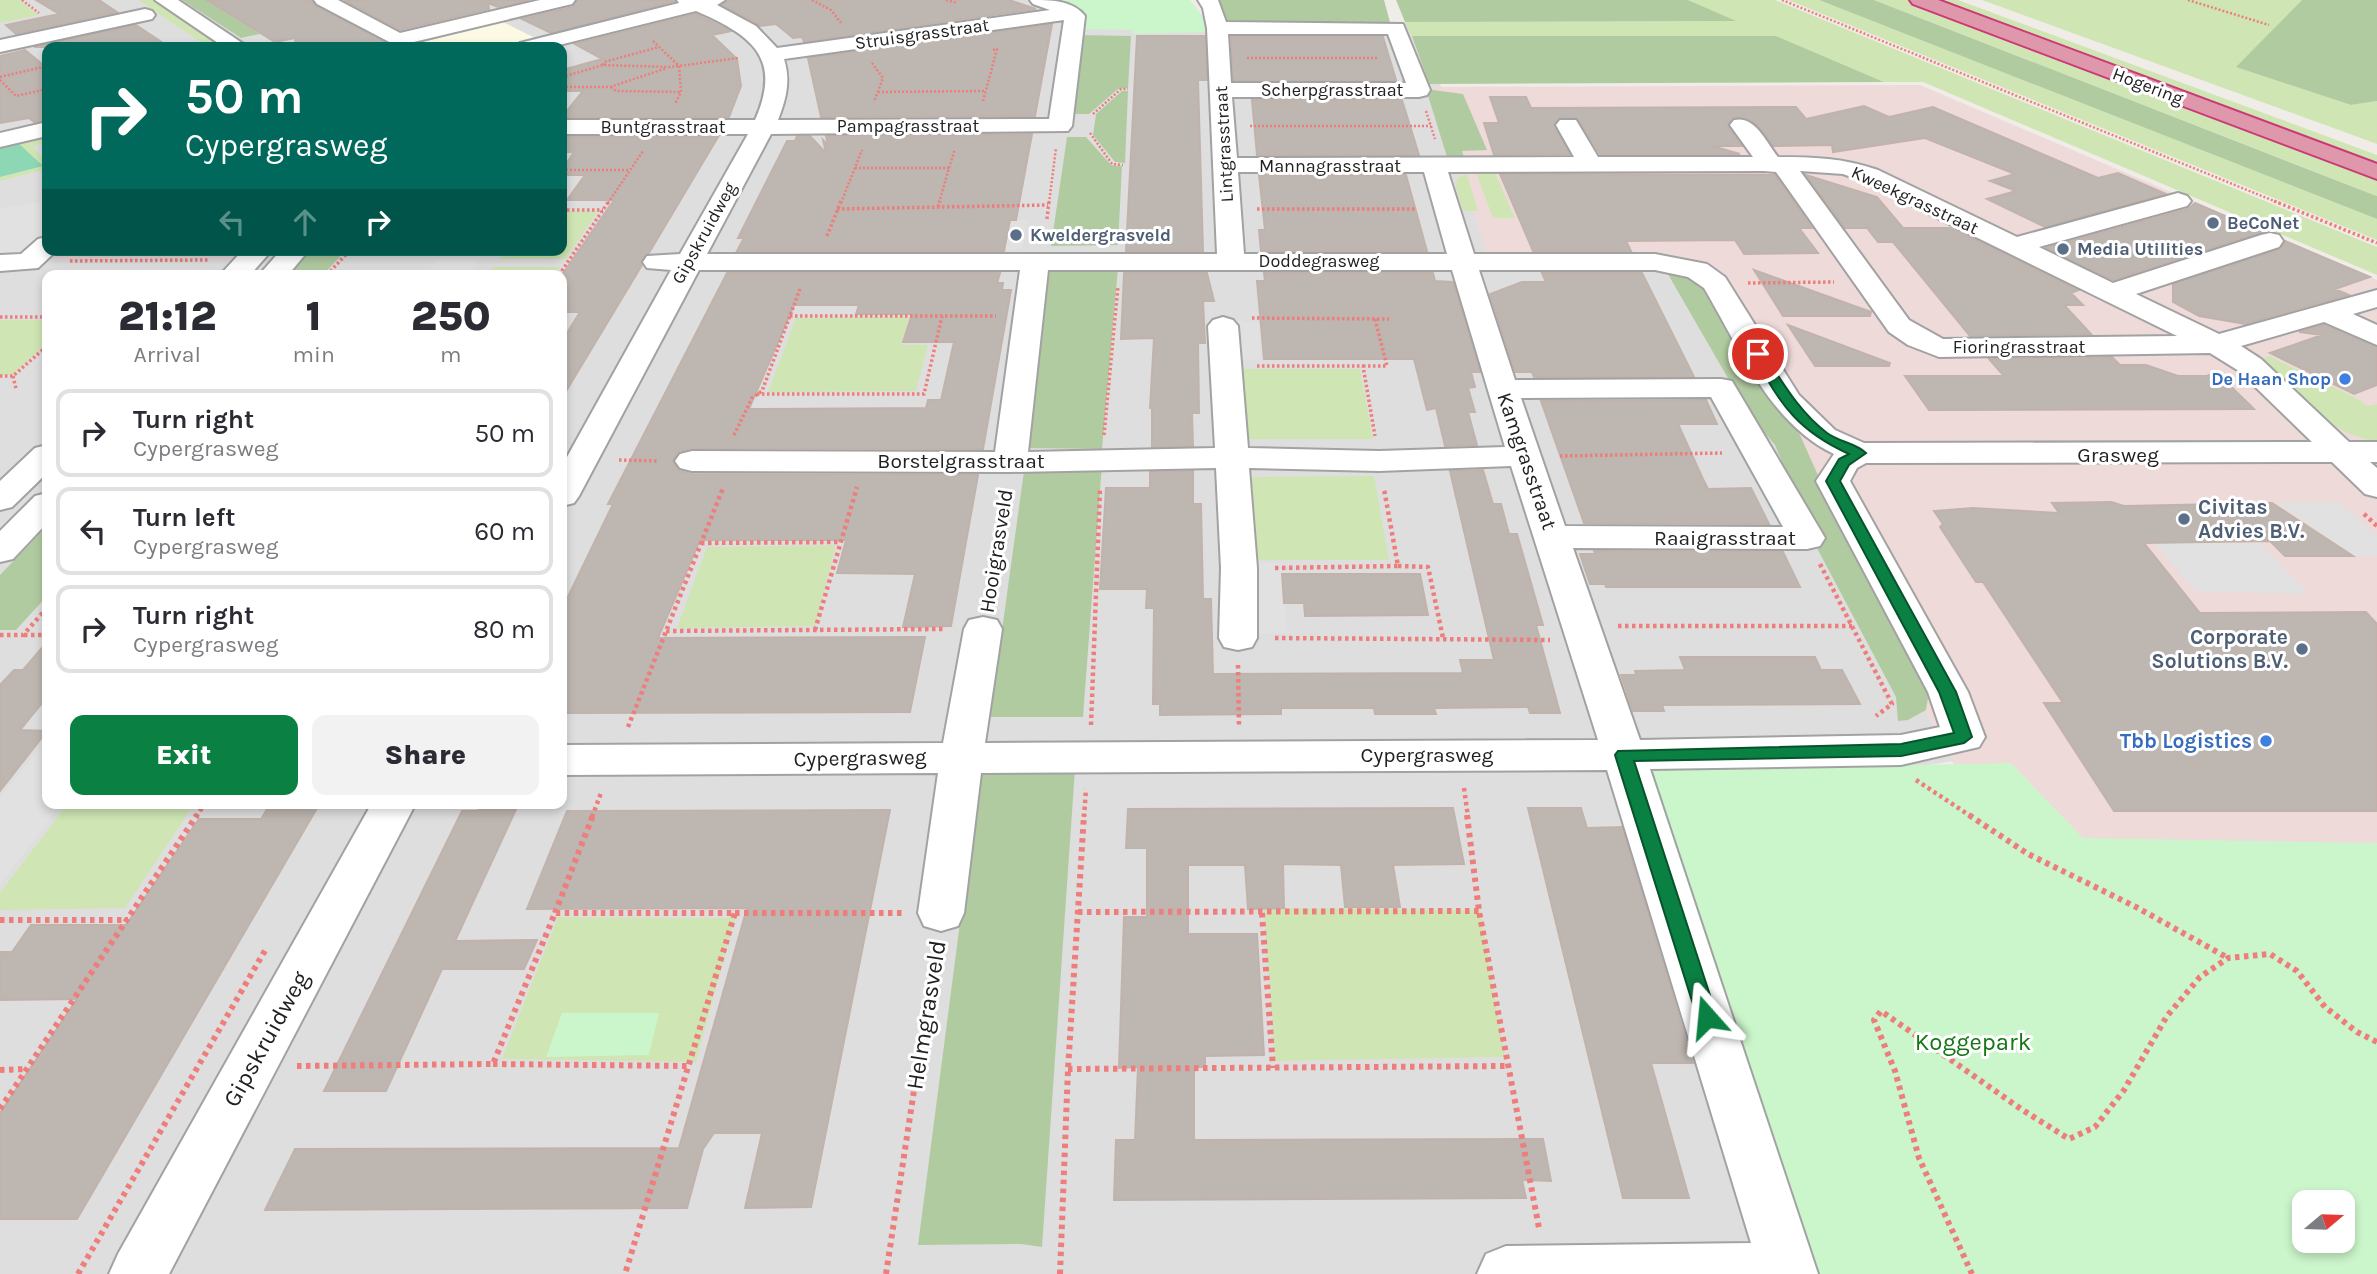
<!DOCTYPE html>
<html lang="en">
<head>
<meta charset="utf-8">
<style>
	body { margin:0; font-family:Karla,sans-serif; background:#f2f2f3; color:#2b2b33; height:100vh; display:flex; flex-direction:column; font-size:26px; white-space:nowrap }
	* { box-sizing:border-box; margin:0 }
	p { font-size:23px; color:#7c7c81 }
	.icon { flex:none; width:38px; height:38px; fill:none; stroke:currentColor; stroke-width:2; stroke-linecap:round; stroke-linejoin:round }
	.map { position:relative; flex:1; overflow:hidden }
	.side { position:absolute; left:42px; top:270px; width:525px; height:539px; display:flex; flex-direction:column; background:#fff; border-radius:14px; box-shadow:0 4px 10px #0003 }
	.side>* { flex:none }
	.guide { position:absolute; left:42px; top:42px; width:525px; height:214px; border-radius:14px; box-shadow:0 4px 10px #0003; background:#00695c; color:#fff; overflow:hidden }
	.needle { width:46px; rotate:71deg }
	.controls { position:absolute; left:2292px; top:1190px; display:grid; gap:14px }
	.controls a { display:grid; place-items:center; width:63px; height:63px; border-radius:14px; background:#fff; box-shadow:0 4px 10px #0003; font-size:35px }
	.pin { position:absolute; display:grid; place-items:center; width:60px; height:60px; color:#fff; margin:-30px; border:4px solid #fff; border-radius:50%; box-shadow:0 2px 7px #0007 }
	.me { position:absolute; width:77px; margin:-38px; rotate:342deg; stroke-linejoin:round; filter:drop-shadow(0 0 5px #0008) }
	.turn { display:flex; align-items:center; gap:24px; height:147px; padding:0 28px; font-size:32px }
	.turn .icon { width:91px; height:91px; stroke-width:2.5 }
	.turn b { display:block; font-size:49px; line-height:60px }
	.lanes { display:flex; align-items:center; height:66px; padding:0 28px; background:#0003; justify-content:center; gap:35px; direction:ltr }
	.lanes .off { opacity:.35 }
	.eta { display:flex; justify-content:space-evenly; align-items:center; height:119px; text-align:center }
	.eta b { font-size:42px; font-weight:800; line-height:49px }
	.action { display:flex; gap:14px; margin-top:auto; padding:14px 28px }
	.action a { flex:1; height:80px; border-radius:14px; background:#0b8043; color:#fff; font-size:28px; font-weight:800; line-height:80px; text-align:center }
	.action a+a { background:#f2f2f3; color:#2b2b33 }
	ul { padding:0; list-style:none }
	li { display:flex; align-items:center; gap:21px; height:88px; margin:0 14px 10px; padding:0 14px; border:4px solid #e1e1e2; border-radius:14px }
	li div { flex:1 }
	li b { display:block; font-size:26px }
	li em { font-style:normal }
	.map>svg:first-child { display:block }
</style>
</head>
<body>
<div class="map">
<svg width="2377" height="1274" viewBox="0 0 2377 1274">
	<rect width="100%" height="100%" fill="#f0ede8"/>
	<path fill="#dfdede" fill-rule="evenodd" d="M0,0H1086L1101,22L1419,24L1446,101L1685,263L1984,756L1699,802L1878,1274H0ZM47,47H562V250H47ZM47,275H562V803H47Z"/>
	<path fill="#efdada" d="M1920,85L2377,280V864L2011,871L1685,263L1491,267L1433,87Z
		M65,250H244L237,258L55,260Z"/>
	<path fill="#fcfae5" d="M503,22L539,40L514,47H402Z"/>
	<path fill="#d0e5b4" d="M0,0H20L38,15L0,23Z
		M138,0H152L223,47H208Z
		M1688,0H1775L2377,247V275L1923,82H1884L1776,36H1412L1405,22L1734,21Z
		M1788,0H1819L2377,219V240Z
		M1874,0H1911L2377,178V196Z
		M1934,0H1958L2377,155V166Z
		M1982,0H2302L2237,67L2351,105L2377,101V144Z
		M33,138L47,141L33,147L47,162V169L0,181V177L42,166L0,144Z
		M1476,173H1495L1515,218H1493Z
		M1467,174L1478,211H1463L1456,188L1457,178Z
		M562,211H598L566,259H499L506,250H562Z
		M493,267H560L554,275H486Z
		M909,317L901,345H928L916,391L768,392L796,318Z
		M0,320H47V343L12,375H0Z
		M2269,356L2356,398L2368,406L2377,404V441C2329,437 2294,388 2258,360Z
		M1243,369H1360L1373,439H1248Z
		M1374,476L1389,560H1255L1249,477Z
		M836,545L815,626L677,628L707,547Z
		M68,803H195L125,908L0,910V893Z
		M1264,908L1480,910L1505,1057L1275,1061Z
		M558,917L735,918L696,1062L502,1059Z"/>
	<path fill="#b1cba1" d="M182,0H207L260,34L241,38Z
		M1217,0H1384L1391,26L1225,25Z
		M1396,0H1688L1736,21L1405,22Z
		M1819,0H1874L2369,193L2377,196V219Z
		M2302,0H2377V101L2351,105L2236,67Z
		M1080,35L1131,36L1128,88L1118,89L1089,114H1071Z
		M1412,36H1776L1884,82L1429,84Z
		M1426,89L1463,94L1487,150L1462,151L1464,157H1447Z
		M1122,91H1128L1125,163L1115,162L1093,135L1096,114Z
		M1067,137H1086L1111,165L1122,166L1118,245L1051,246Z
		M311,250H346L323,275H288Z
		M1118,268L1102,449L1023,448L1050,269Z
		M1665,269L1681,273L1702,288L1765,394L1800,435L1851,549L1922,672L1928,698L1926,710L1908,720L1898,721L1896,697L1818,550L1775,445L1748,413Z
		M1025,464H1102L1083,717H990Z
		M47,526V596L16,630H0V575Z
		M980,769H1075L1042,1247L1021,1244L918,1245Z"/>
	<path fill="#cbf5ca" fill-rule="evenodd" d="M1053,0H1190L1204,18L1205,32L1133,34V30L1082,29L1085,17L1080,10Z
		M2011,763L2083,838L2377,843V1274H1803L1639,771ZM2305,1202H2343V1241H2305Z
		M562,1013H659L649,1055L546,1057Z"/>
	<path fill="#8ed7b5" d="M17,142L43,166L0,177V146Z"/>
	<path fill="#e1e1e1" d="M47,201V235L24,256L0,257V209Z
		M1010,220H1028L1022,250H1005Z
		M446,250H487L466,275H426Z
		M1208,321L1259,322L1261,360L1211,361Z
		M2339,502L2377,536V556H2354L2277,503Z
		M2259,543L2309,594L2196,591L2154,543Z
		M1224,563H1281L1287,633L1226,635Z
		M47,740V803H62L0,885V797Z"/>
	<path fill="#bdb6b1" stroke="#c1b3ac" stroke-width="2" fill-rule="evenodd" d="M36,0H99L117,12L16,34L6,25L59,14Z
		M207,0H311L316,6L394,47H296L295,38L275,42Z
		M344,0H529L498,7L488,3L489,9L400,30Z
		M578,0H674L675,1L551,33L522,19L573,7Z
		M727,0H1009L1036,9L804,42L802,37L793,38L776,24L760,26L722,5Z
		M696,14L731,31L712,35L737,59L741,86L729,117H562L583,91H562V70L602,59L575,44Z
		M1052,24L1035,116L821,117L808,58Z
		M136,25L169,47H34Z
		M1137,36H1205L1207,80H1198L1203,251H1126Z
		M1231,37H1383L1396,80H1233Z
		M25,50L47,68V120L34,122L29,118L0,123V56Z
		M1490,97H1526L1531,108L1796,107L1806,119L1864,106L1889,117L1933,107L2098,178L2118,173L2166,194L2045,227L1987,199L2016,191L1990,181L2015,174L1925,138L1833,152L1832,145L1773,146L1756,124L1741,117L1732,118L1727,125L1742,146H1712L1740,154H1600L1578,119L1560,117L1554,126L1570,154L1494,155L1484,123H1499Z
		M1252,100H1402L1419,155H1257Z
		M1032,134L1016,220H1010L1004,251H737L744,238H738L787,141H795L797,136H810L826,153L823,140L828,145L826,136Z
		M562,137H718L649,253L641,261L642,265L562,398V341L580,312H562V275L614,200H567L585,175H566L571,169H563L574,152H562Z
		M1500,174L1775,175L1812,228H1799L1818,253L1744,254L1735,240L1626,241L1631,251H1533Z
		M1259,175H1406L1427,251H1261L1259,230H1265Z
		M1806,175L1877,197L1903,228H1951L2079,290L2071,293L2083,305H2064L2091,334L1970,336L1893,242H1878L1867,228H1845Z
		M2195,203L2263,232L2113,280L2046,248L2188,209Z
		M2285,241L2370,277L2335,289L2349,295L2245,324L2199,316L2173,302V284L2280,249Z
		M1754,270L1871,312L1870,316H1783Z
		M727,273H1000L997,283H1003L1002,290H1011L983,449L692,448L679,451L672,461L679,471L692,474L978,475L951,626L903,627L915,574L837,573L846,540H700L658,638L925,637L910,712L562,713V609L613,504H608ZM794,305H859L856,314H912L903,342H954L941,400H928L926,408L749,409Z
		M1124,273H1207L1214,301H1203L1205,343H1198L1199,413H1192L1193,446L1152,447V408H1150L1154,338L1121,339Z
		M1264,273H1433L1435,281L1453,282L1480,372H1471L1475,387L1468,388L1475,412H1468L1477,445L1445,446L1436,408L1427,410L1414,359H1264L1257,281H1265Z
		M1542,273H1642L1694,377H1534L1532,372H1515L1490,294L1522,282H1546Z
		M1788,325L1890,363L1889,366H1815Z
		M2324,325L2377,347V385L2354,394L2270,353L2322,335L2299,332Z
		M2112,357L2120,365H2146L2178,376H2207L2216,372L2254,409L1929,410L1905,376H2004L1989,359Z
		M1706,400L1717,424H1678L1703,479L1708,489L1751,488L1769,524L1584,523L1541,401Z
		M1483,470L1493,504H1501L1509,534H1517L1543,625H1536L1560,713H1530L1528,707L1434,708L1436,714H1375L1374,708H1281V714L1160,715V704H1153L1154,608H1146L1147,589H1100L1106,488H1150V472L1193,471V504H1201L1203,599H1211L1213,674L1463,673L1460,660H1494L1450,471Z
		M2111,502L2124,506L2272,503L2353,556H2285L2270,541L2144,543L2200,613L2366,612L2377,624V811H2114L2044,703H2063L1983,582H1976L1940,527L1943,524L1934,511L1973,508L2059,513L2052,503Z
		M1594,551L1783,552L1800,587H1606L1605,584H1590L1580,554H1595Z
		M1282,574H1420L1428,615L1305,616L1304,603H1284Z
		M47,642V697L20,730L47,731L0,791V685L14,670H23Z
		M1680,657H1815L1821,670H1842L1860,704L1662,705L1664,711H1633L1621,675H1636L1635,671L1685,670Z
		M271,803H320L77,1219H0V1113L77,999L0,1000V952H12L31,925H126L199,819H261Z
		M482,803H519L455,941L537,940L524,969H442L386,1091H324L462,811H478Z
		M1453,808L1464,864L1393,865L1400,907H1345L1341,865L1283,864L1284,908L1248,909L1245,865H1188V934H1257L1264,1055L1205,1056V1067H1194V1140L1543,1139L1551,1181L1522,1180L1526,1198L1114,1200L1116,1140H1135L1138,1067L1119,1068L1124,917H1147V848H1126L1128,809Z
		M1528,808H1581L1587,828L1622,827L1693,1063H1651L1689,1198H1623Z
		M890,810L811,1207L745,1208L762,1133H714L703,1149L687,1208L265,1210L295,1149L679,1148L747,908L527,909L567,811Z"/>
	<g fill="none" stroke-linecap="round" stroke-linejoin="round">
		<defs>
			<path id="minor" d="M155,0H178L248,47H224Z
				M314,0H338L400,33L540,0H575L572,4L397,46L317,4Z
				M677,0H725L717,5L756,26L777,48L1050,10L1033,4L1030,0C1050,0 1073,0 1085,16L1072,126L1068,131L771,134L707,254H1217L1207,28L1203,8L1198,0H1218L1226,22L1403,24L1430,90L1427,95L1419,97H1232L1237,158L1574,157L1556,125L1560,120H1576L1598,157H1753L1730,125L1734,120C1755,115 1766,142 1778,157C1813,157 1844,158 1878,170L2017,237L2178,193L2187,196L2191,201L2187,206L2039,247L2113,283L2261,235L2270,233L2279,235L2283,241L2279,247L2136,294L2219,334L2377,290V307L2353,314L2377,325V345L2324,322L2241,346L2261,359L2349,442H2377V462H2370L2377,468V497L2365,494L2332,462L1866,463L1857,468L1850,481L1968,692L1985,737L1979,747L1901,765L1650,769L1818,1274H1477L1486,1254L1506,1246L1751,1243L1607,770L981,773L964,913L958,926L941,931L924,926L918,913L938,773L562,775V745L943,743L964,629L969,620L983,617L997,620L1002,629L985,743L1598,740L1511,466L1379,471L1249,468L1257,568V638L1252,647L1238,650L1224,647L1219,638L1221,568L1216,468L1010,472L692,471L680,468L675,461L680,454L692,451L995,452L1020,270H699L579,496L574,503L562,506V466L671,270L647,268L643,262L647,256L680,254L748,134H562V120H755C783,57 751,35 696,11L551,47H517L520,43L679,3ZM1064,20L1049,119L778,120C786,99 791,81 784,59ZM1228,34H1388L1406,83H1231ZM1764,171L1776,172L1889,332L1908,345L1939,357L2210,353L2239,371L2312,442L1864,443L1835,430L1799,395L1725,277L1707,264L1655,254H1474L1448,172ZM1800,171L1843,174L1860,180L2177,336L1943,339L1909,320ZM1238,172H1424L1447,254H1244ZM1048,270H1452L1505,447L1379,451L1248,448L1238,326L1233,320L1223,317L1213,320L1208,326L1215,448L1028,452ZM1479,270H1655L1688,277L1704,288C1739,347 1770,424 1834,454L1816,481L1928,692L1940,727L1901,735L1640,740L1573,548L1807,549L1820,546L1825,538L1732,381L1721,379L1515,380ZM1711,397L1783,527L1565,526L1521,398Z
				M145,9L152,11L155,15L152,19L0,52V40Z
				M47,122V136L0,147V133Z
				M47,237V250H57L38,268L0,271V255L21,254L38,239Z
				M243,250H272L250,275H220Z
				M281,250H309L288,275H259Z
				M47,445V473L12,507L0,510V481L35,448Z
				M47,493V523L13,559L0,562V531L35,496Z
				M372,803H416L169,1274H109L118,1254Z"/>
			<path id="highway" d="M1910,0H1938L2377,164V179L1913,4Z"/>
		</defs>
		<use href="#minor" stroke="#a2a2a2" stroke-width="4"/>
		<use href="#highway" stroke="#cb3977" stroke-width="4"/>
		<path stroke="#ed7e7c" stroke-width="2.5" stroke-dasharray="2 2" stroke-linecap="butt" d="M22,0L39,13
			M812,0L831,10L841,23
			M946,0L957,3
			M1782,0L2279,203
			M2188,0L2269,25
			M653,41L679,66L681,92L675,104
			M1247,58H1378
			M872,63L883,78L874,102
			M603,65L604,62L659,47
			M0,77L47,66
			M562,77L603,65L671,67L738,58
			M0,80L16,96L47,89
			M562,87H610L667,68
			M611,87L616,91L681,92
			M878,92L984,91
			M983,101L997,49L993,50
			M1426,111L1435,139
			M1093,114L1121,89H1128
			M1250,126H1431
			M1090,133L1112,164L1123,165
			M855,168H949L939,203
			M949,168L955,149
			M562,170H629
			M608,203L643,151
			M841,203L862,150
			M1049,203L1056,148"/>
		<path stroke="#ed7e7c" stroke-width="3.5" stroke-dasharray="2.5 2.5" stroke-linecap="butt" d="M2274,201L2377,243
			M938,207L940,201
			M837,209L1048,205
			M1257,209H1416
			M562,210H603
			M1047,219L1049,201
			M827,236L841,201
			M70,261L209,260
			M327,275L350,250
			M559,275L609,201
			M1748,283L1834,282
			M790,316H996
			M0,317H47
			M1252,318L1389,319
			M1257,366H1363L1375,436
			M1363,366H1387L1375,319
			M0,376H13L47,346
			M13,376L16,389
			M757,394H924L942,316
			M734,435L752,398L762,391L800,289
			M1104,435L1118,286
			M1560,456L1722,453
			M619,460L659,461"/>
		<path stroke="#ed7e7c" stroke-width="4.5" stroke-dasharray="3.5 3.5" stroke-linecap="butt" d="M2364,514L2377,526
			M701,543L841,542
			M1820,564L1892,704L1876,716
			M1398,566L1428,567L1443,638
			M1275,568L1398,566L1384,489
			M988,603L1006,490
			M1618,626H1852
			M815,630L857,487
			M666,631L945,629
			M0,635H23L47,608
			M24,635H47
			M1275,638L1550,640
			M1238,665L1239,726
			M1091,725L1100,489
			M628,727L723,488
			M1916,780L1972,817
			M1464,788L1468,817
			M196,817L205,803
			M592,817L601,793
			M1084,817L1086,789"/>
		<path stroke="#ed7e7c" stroke-width="6" stroke-dasharray="4.5 4.5" stroke-linecap="butt" d="M1467,815L1479,911L1539,1228
			M1969,815L2028,854L2136,907L2228,958
			M1078,912L1479,911
			M555,913L593,815
			M735,913H903
			M1262,913L1273,1068
			M0,920H128
			M493,1064L689,1066
			M297,1066L493,1064L555,913H735L625,1274
			M1068,1069L1508,1066
			M0,1070L26,1069
			M0,1109L197,815
			M78,1274L267,947
			M886,1274L936,946
			M1060,1274L1068,1069L1084,815
			M1972,1274L1919,1158L1895,1071L1874,1020L1881,1011L2021,1109L2069,1139L2095,1127L2124,1090L2167,1016L2200,977L2228,958L2270,954L2297,971L2325,1007L2357,1032L2377,1042"/>
		<use href="#minor" fill="#fff" fill-rule="evenodd"/>
		<use href="#highway" fill="#df98ab" fill-rule="evenodd"/>
	</g>
	<path fill="#0b8043" stroke="#07532c" stroke-width="2" d="M1758,350L1762,351C1782,381 1798,411 1827,433C1839,442 1856,443 1866,453L1849,465L1840,481L1956,692L1972,737L1964,743L1901,756L1634,761L1717,1017L1714,1023L1707,1026L1700,1023L1697,1017L1615,755L1618,751L1901,744L1954,733L1939,692L1826,481L1839,459L1849,454C1794,429 1781,403 1752,354Z"/>
	<g fill="#5c6f8a" stroke="#fff" stroke-width="2.5">
		<circle cx="2213" cy="223" r="7"/>
		<circle cx="1016" cy="235" r="7"/>
		<circle cx="2063" cy="249" r="7"/>
		<circle cx="2184" cy="519" r="7"/>
		<circle cx="2302" cy="649" r="7"/>
	</g>
	<g fill="#3f7fe0" stroke="#fff" stroke-width="2.5">
		<circle cx="2345" cy="379" r="7"/>
		<circle cx="2266" cy="741" r="7"/>
	</g>
	<g text-anchor="middle" stroke-width="6" stroke-linejoin="round" paint-order="stroke">
		<g font-size="18" fill="#212121" stroke="#fff">
			<text transform="translate(922 34) rotate(-8)" y="6">Struisgrasstraat</text>
			<text transform="translate(2148 86) rotate(21)" y="6">Hogering</text>
			<text x="1332" y="96">Scherpgrasstraat</text>
			<text x="908" y="132">Pampagrasstraat</text>
			<text x="663" y="133">Buntgrasstraat</text>
			<text transform="translate(1224 144) rotate(-93)" y="6">Lintgrasstraat</text>
			<text x="1330" y="172">Mannagrasstraat</text>
			<text transform="translate(1915 200) rotate(25)" y="6">Kweekgrasstraat</text>
			<text transform="translate(704 233) rotate(-61)" y="6">Gipskruidweg</text>
			<text x="1319" y="267">Doddegrasweg</text>
			<text x="2019" y="353">Fioringrasstraat</text>
		</g>
		<g font-size="18" font-weight="bold" fill="#4e5e75" stroke="#fff" text-anchor="start">
			<text x="2227" y="229">BeCoNet</text>
			<text x="1030" y="241">Kweldergrasveld</text>
			<text x="2077" y="255">Media Utilities</text>
		</g>
		<g font-size="18" font-weight="bold" fill="#366cbe" stroke="#fff" text-anchor="end">
			<text x="2331" y="385">De Haan Shop</text>
		</g>
		<g font-size="21" fill="#212121" stroke="#fff">
			<text x="2118" y="462">Grasweg</text>
			<text x="961" y="468">Borstelgrasstraat</text>
			<text transform="translate(1527 461) rotate(71)" y="7">Kamgrasstraat</text>
			<text x="1725" y="545">Raaigrasstraat</text>
			<text transform="translate(996 551) rotate(-81)" y="7">Hooigrasveld</text>
			<text x="1427" y="762">Cypergrasweg</text>
			<text transform="translate(860 758) rotate(-1)" y="7">Cypergrasweg</text>
		</g>
		<g font-size="21" font-weight="bold" fill="#4e5e75" stroke="#fff" text-anchor="start">
			<text x="2198" y="514">Civitas<tspan x="2198" dy="24">Advies B.V.</tspan></text>
			<text x="2288" y="644" text-anchor="end">Corporate<tspan x="2288" dy="24">Solutions B.V.</tspan></text>
		</g>
		<g font-size="21" font-weight="bold" fill="#366cbe" stroke="#fff" text-anchor="end">
			<text x="2252" y="748">Tbb Logistics</text>
		</g>
		<g font-size="24" fill="#212121" stroke="#fff">
			<text transform="translate(926 1015) rotate(-81)" y="8">Helmgrasveld</text>
			<text transform="translate(266 1039) rotate(-61)" y="8">Gipskruidweg</text>
		</g>
		<g font-size="24" fill="#177717" stroke="#fff">
			<text x="1973" y="1050">Koggepark</text>
		</g>
	</g>
</svg>
<div class="controls">
<a><svg class="needle" viewBox="-14 -14 28 28"><path d="M0-13l5 13h-10z" fill="#e53935"/><path d="M0 13l5-13h-10z" fill="#7c7c81"/></svg></a>
</div>
<div class="pin" style="left:1758px;top:354px;background:#d93025"><svg class="icon" aria-label="arrive" viewBox="0 0 24 24"><path d="M6 21V4h12l-3 4 3 4H6"/></svg></div>
<svg class="me" style="left:1707px;top:1017px" viewBox="-20 -20 40 40"><path d="M0-17L14 15 0 8-14 15z" fill="#0b8043" stroke="#fff" stroke-width="4"/></svg>
<div class="guide">
<div class="turn"><svg class="icon" aria-label="right" viewBox="0 0 24 24"><path d="M7 20v-9h11M14 6l5 5-5 5"/></svg><div><b>50 m</b>Cypergrasweg</div></div>
<div class="lanes"><svg class="icon off" aria-label="left" viewBox="0 0 24 24"><path d="M17 20v-9H6M10 6l-5 5 5 5"/></svg><svg class="icon off" aria-label="ahead" viewBox="0 0 24 24"><path d="M12 20V5M6 11l6-6 6 6"/></svg><svg class="icon" aria-label="right" viewBox="0 0 24 24"><path d="M7 20v-9h11M14 6l5 5-5 5"/></svg></div>
</div>
<section class="side">
<div class="eta">
<div><b>21:12</b><p>Arrival</p></div>
<div><b>1</b><p>min</p></div>
<div><b>250</b><p>m</p></div>
</div>
<ul>
<li><svg class="icon" aria-label="right" viewBox="0 0 24 24"><path d="M7 20v-9h11M14 6l5 5-5 5"/></svg><div><b>Turn right</b><p>Cypergrasweg</p></div><em>50 m</em></li>
<li><svg class="icon" aria-label="left" viewBox="0 0 24 24"><path d="M17 20v-9H6M10 6l-5 5 5 5"/></svg><div><b>Turn left</b><p>Cypergrasweg</p></div><em>60 m</em></li>
<li><svg class="icon" aria-label="right" viewBox="0 0 24 24"><path d="M7 20v-9h11M14 6l5 5-5 5"/></svg><div><b>Turn right</b><p>Cypergrasweg</p></div><em>80 m</em></li>
</ul>
<div class="action"><a>Exit</a><a>Share</a></div>
</section>
</div>
</body>
</html>
